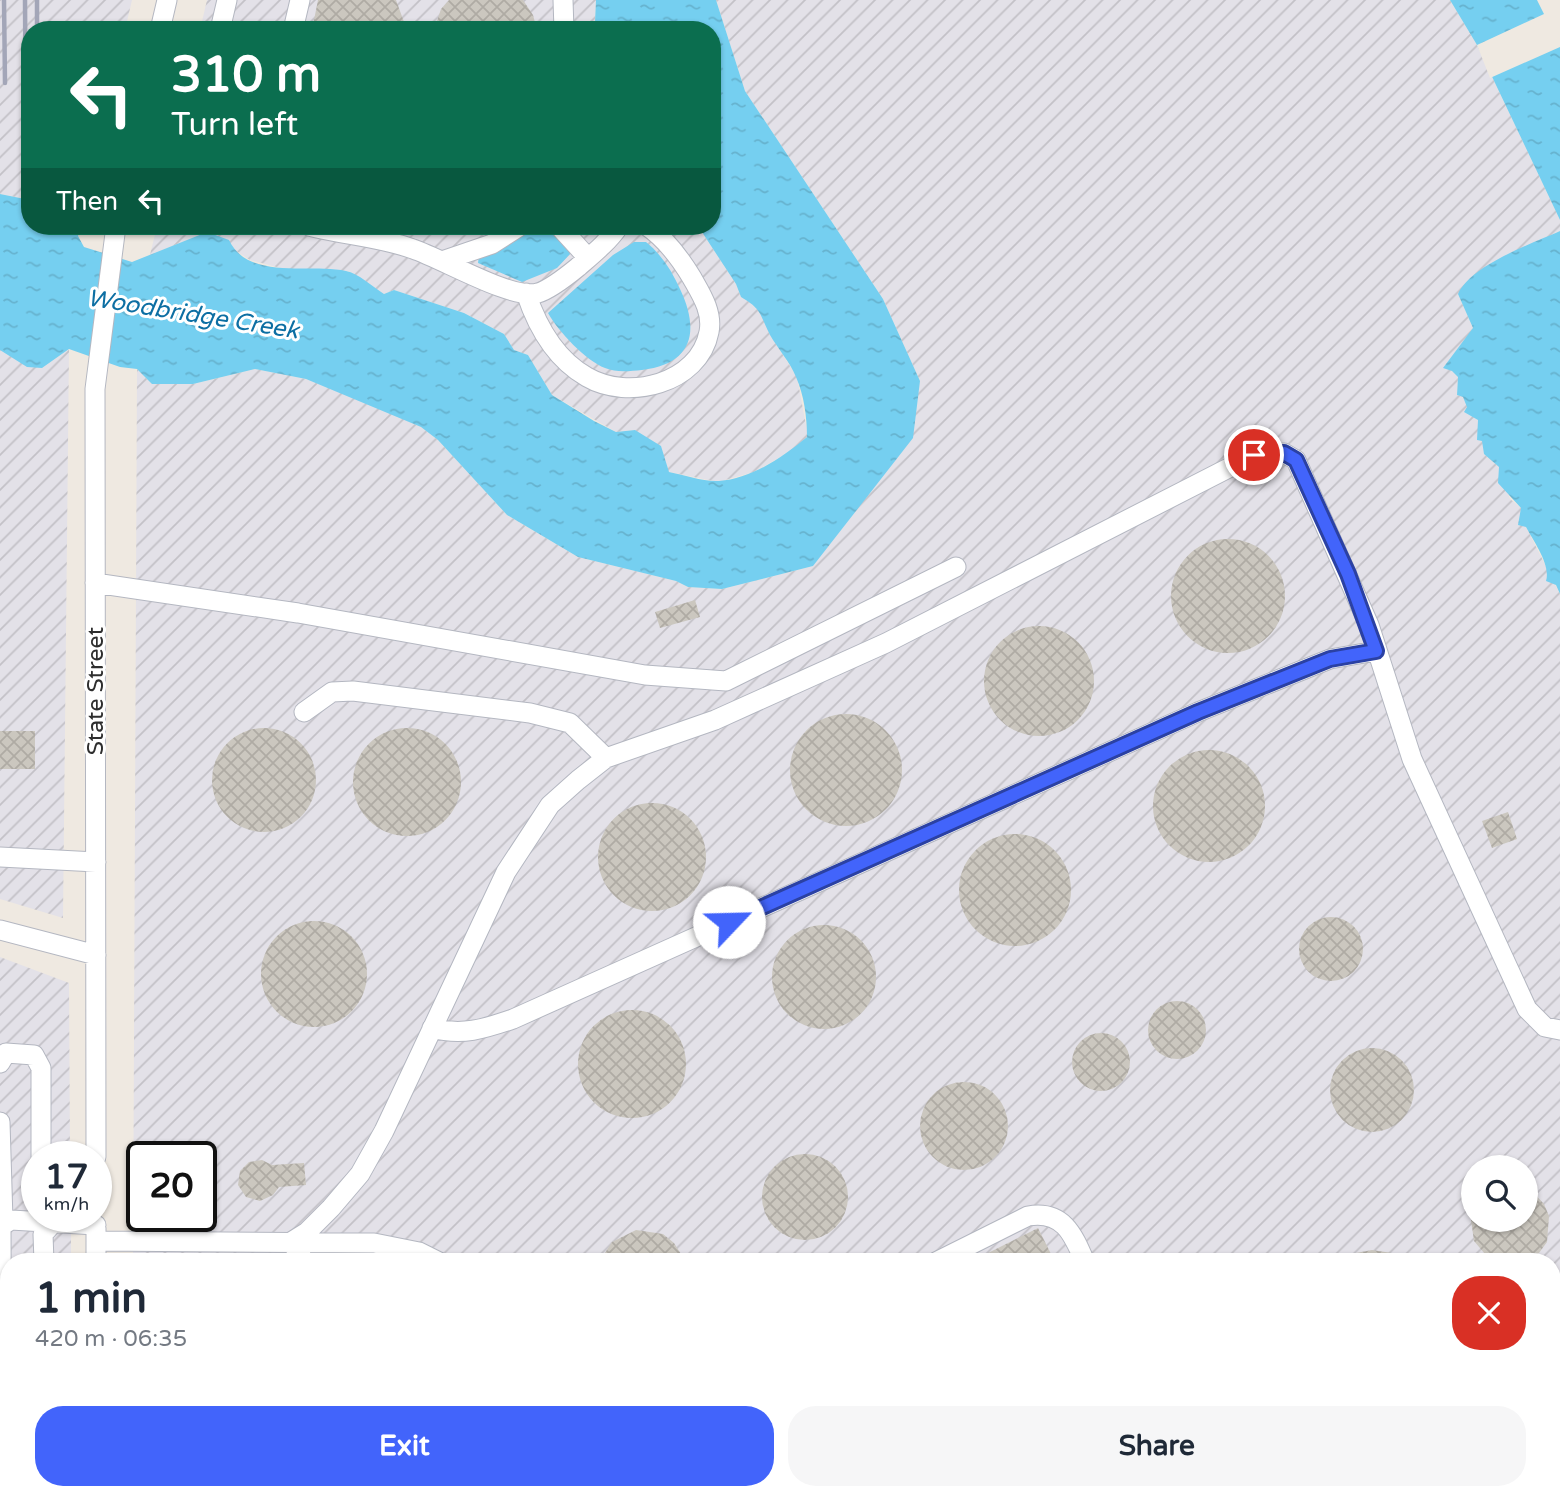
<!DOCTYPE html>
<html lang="en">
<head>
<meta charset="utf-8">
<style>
	body { margin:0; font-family:"Varela Round",sans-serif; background:#f6f6f7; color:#1f2937; height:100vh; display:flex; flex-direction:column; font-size:26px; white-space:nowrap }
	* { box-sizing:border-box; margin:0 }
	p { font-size:23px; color:#747a83 }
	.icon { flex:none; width:38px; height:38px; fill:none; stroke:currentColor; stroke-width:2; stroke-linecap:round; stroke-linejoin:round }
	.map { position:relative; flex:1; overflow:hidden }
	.details { position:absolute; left:0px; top:1253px; width:1561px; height:247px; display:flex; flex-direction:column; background:#fff; border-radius:28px 28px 0 0; box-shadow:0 2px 5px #0004 }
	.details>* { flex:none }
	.top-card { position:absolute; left:21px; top:21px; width:700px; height:214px; border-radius:28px; box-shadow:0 2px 5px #0004; background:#0b6e4f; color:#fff; overflow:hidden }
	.buttons { position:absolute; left:1461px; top:1155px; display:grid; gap:14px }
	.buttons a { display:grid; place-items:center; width:77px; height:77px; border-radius:50%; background:#fff; box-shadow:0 2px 5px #0004; font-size:35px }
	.speed { position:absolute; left:21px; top:1141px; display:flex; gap:14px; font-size:35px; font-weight:700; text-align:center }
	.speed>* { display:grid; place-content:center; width:91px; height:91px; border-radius:50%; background:#fff; box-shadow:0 2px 5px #0004; line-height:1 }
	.speed small { font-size:18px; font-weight:400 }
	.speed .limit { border:4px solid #111; border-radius:10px; background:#fff; color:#111 }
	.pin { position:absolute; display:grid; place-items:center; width:60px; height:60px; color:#fff; margin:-30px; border:4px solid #fff; border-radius:50%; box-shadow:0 2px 7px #0007 }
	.me { position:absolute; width:77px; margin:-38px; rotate:66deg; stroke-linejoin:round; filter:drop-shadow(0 0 5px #0008) }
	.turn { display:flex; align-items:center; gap:24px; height:147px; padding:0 35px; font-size:32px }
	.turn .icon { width:91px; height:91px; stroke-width:2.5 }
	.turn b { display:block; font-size:49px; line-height:60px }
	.then { display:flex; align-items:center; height:66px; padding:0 35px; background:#0003; gap:14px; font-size:26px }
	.round { display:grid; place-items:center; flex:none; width:74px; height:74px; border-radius:28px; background:#f6f6f7 }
	.head { display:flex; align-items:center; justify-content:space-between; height:119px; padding:0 35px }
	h1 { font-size:42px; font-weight:700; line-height:52px }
	.action { display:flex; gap:14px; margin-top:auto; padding:14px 35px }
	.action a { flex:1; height:80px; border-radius:28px; background:#4264fb; color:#fff; font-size:28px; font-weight:700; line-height:80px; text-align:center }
	.action a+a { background:#f6f6f7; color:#1f2937 }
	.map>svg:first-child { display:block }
</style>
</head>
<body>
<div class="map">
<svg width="1560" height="1499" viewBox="0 0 1560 1499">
	<defs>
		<pattern id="industrial-furrows" width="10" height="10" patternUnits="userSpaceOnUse" patternTransform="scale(1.75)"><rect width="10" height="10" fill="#e3e1e8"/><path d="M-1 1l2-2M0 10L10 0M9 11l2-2" fill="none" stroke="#c3c1c7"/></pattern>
		<pattern id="water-ripples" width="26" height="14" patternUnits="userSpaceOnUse" patternTransform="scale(1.75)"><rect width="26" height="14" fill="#75cff0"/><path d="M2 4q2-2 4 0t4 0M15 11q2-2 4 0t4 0" fill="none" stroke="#66b2ce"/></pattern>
		<pattern id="building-cross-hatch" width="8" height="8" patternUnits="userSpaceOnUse" patternTransform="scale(1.75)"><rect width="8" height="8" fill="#cbc7bf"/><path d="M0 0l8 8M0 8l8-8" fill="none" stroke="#afaba4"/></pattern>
	</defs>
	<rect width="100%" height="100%" fill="#efe9e1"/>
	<path fill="url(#industrial-furrows)" fill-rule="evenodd" d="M0,0H132L125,30H30V200L0,194Z
		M207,0H596L595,22L599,30H200Z
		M716,0H1450L1477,45L1560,220V231L1477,273L1458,294L1473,328L1452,371L1458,377L1457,395L1463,397L1478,420L1486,447L1484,454L1499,467L1510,499L1521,508V517L1560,594V1499H133V1491H1552V1262H133L137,369L152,384H193L255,369L306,379L368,403L421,427L438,440L507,515L578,557L676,581L688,587L722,589L813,566L920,381L883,299L745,91ZM142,1157H201V1216H142ZM1474,1167H1526V1220H1474Z
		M157,226H698L736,284L741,297L755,305L765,319L769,333L797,377L808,436L791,451L754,472L718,482L669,472L635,430L616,432L552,395L528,355L514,350L504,334L464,313L394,290L384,294L348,271L288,270L250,260L207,232L150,255Z
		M69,349L63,918L0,899V350L42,368Z
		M0,957L69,983L70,1157H37V1216H71V1262H9V1491H72V1499H0Z"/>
	<path fill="url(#water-ripples)" d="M596,0H716L745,91L883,299L920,381L913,438L813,566L722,589L688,587L676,581L578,557L507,515L438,440L421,427L306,379L255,369L193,384H152L137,369L120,367L69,349L42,368L27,367L0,350V194L30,200V226H81L78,236L84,247L132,262L207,232L229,240C248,281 311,263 346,271C358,273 373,287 384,294L394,290L464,313L504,334L514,350L528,355L552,395L594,421L616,432L635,430L661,446L669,472C684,475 704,482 719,481C751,479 783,457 807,437C807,417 804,395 796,377C790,362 778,349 770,335C760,315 762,309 741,297L736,284L698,226H712V30H599L595,22Z
		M1450,0H1560V220L1477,45Z
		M533,226H550L567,243L570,254L557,268L522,282L478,263L479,255L505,247Z
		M1560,231V594L1556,585L1546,581C1551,565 1534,542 1526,527L1518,525L1521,508L1498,483L1499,467L1484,454L1482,441L1477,440L1478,420L1464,412L1467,407L1463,397L1457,395L1458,377L1452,371L1443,368L1473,328L1458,294C1471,265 1531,244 1560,231Z
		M634,242H646C661,254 672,271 680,289C700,331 693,364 642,370C630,371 617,373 605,368C586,361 558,331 548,313L613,255Z"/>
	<path fill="#efe9e1" d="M1537,0H1560V47L1490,78L1477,45L1544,14Z"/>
	<path fill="url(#building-cross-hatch)" d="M318,0H396L404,22L403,30H312Z
		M449,0H523L533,15L537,30H434L441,9Z
		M1171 596a57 57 0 1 1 114 0a57 57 0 1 1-114 0Z
		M695,600L700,617L660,628L655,612Z
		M984 681a55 55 0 1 1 110 0a55 55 0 1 1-110 0Z
		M790 770a56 56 0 1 1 112 0a56 56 0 1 1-112 0Z
		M212 780a52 52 0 1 1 104 0a52 52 0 1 1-104 0Z
		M353 782a54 54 0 1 1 108 0a54 54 0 1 1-108 0Z
		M0,731H35V769H0Z
		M1153 806a56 56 0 1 1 112 0a56 56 0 1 1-112 0Z
		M598 857a54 54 0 1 1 108 0a54 54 0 1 1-108 0Z
		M1508,812L1517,839L1492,848L1482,821Z
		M959 890a56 56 0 1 1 112 0a56 56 0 1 1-112 0Z
		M1299 949a32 32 0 1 1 64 0a32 32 0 1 1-64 0Z
		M261 974a53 53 0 1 1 106 0a53 53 0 1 1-106 0Z
		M772 977a52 52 0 1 1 104 0a52 52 0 1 1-104 0Z
		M1148 1030a29 29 0 1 1 58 0a29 29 0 1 1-58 0Z
		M578 1064a54 54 0 1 1 108 0a54 54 0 1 1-108 0Z
		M1072 1062a29 29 0 1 1 58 0a29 29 0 1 1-58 0Z
		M1330 1090a42 42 0 1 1 84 0a42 42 0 1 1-84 0Z
		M920 1126a44 44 0 1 1 88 0a44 44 0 1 1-88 0Z
		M762 1197a43 43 0 1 1 86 0a43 43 0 1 1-86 0Z
		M262,1160L272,1165L304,1163L306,1185L279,1187L273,1195L260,1201L246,1197L238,1185L240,1171L249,1162Z
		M1526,1185L1544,1204L1549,1216L1547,1242L1539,1253L1526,1262L1490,1260L1474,1241L1471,1220H1526Z
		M1038,1228L1055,1262H970Z
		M636,1230L663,1234L674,1243L686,1262H599L612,1242Z
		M1372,1250L1405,1255L1404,1262H1341L1340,1256Z"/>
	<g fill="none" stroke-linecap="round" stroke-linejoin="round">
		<defs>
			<path id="minor" d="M563,0L564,30
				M160,30L167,0
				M220,30L227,0
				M293,30L300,0
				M309,226C344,235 380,237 413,249C443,259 511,300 538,293C551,289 567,276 578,267C593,254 608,242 619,226
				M559,226L588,258
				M445,260L492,244L520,226
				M526,293C537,326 555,359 587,377C628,401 699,384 709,332C713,312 701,294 692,278C680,258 666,239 647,226
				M95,583L298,613L645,675L726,681L956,567
				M304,712L332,692L353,691L530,713L570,723L606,758
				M0,857L96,862
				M0,930L96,955
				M432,1028C462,1036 484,1029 513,1019L1198,712L1330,659L1376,651
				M0,1063L6,1053L34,1055L41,1068V1157
				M0,1122L3,1220
				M96,1157L95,389L116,226
				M96,1241L374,1243L419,1252L439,1262
				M44,1262L43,1234L54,1222
				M96,1262V1228
				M305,1262L291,1242L307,1232L331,1208L360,1174L384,1131L506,872L550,805L578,780L606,758L715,720L886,643L1254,455L1284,453L1296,460L1369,625L1412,759L1527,1009L1545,1027L1560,1030
				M936,1262L1028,1216C1063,1210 1073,1234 1085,1262
				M1552,1316L1560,1313
				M96,1491L97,1499
				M147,1491L163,1499
				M463,1491L464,1499
				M2,1499L1,1226L11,1220L96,1225
				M49,1499V1491"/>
		</defs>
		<use href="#minor" stroke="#b4b7c1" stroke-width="21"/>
		<use href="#minor" stroke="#fff" stroke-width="19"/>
		<path stroke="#a3a6b8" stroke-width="4.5" d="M4,0L5,83
			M25,0L26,167
			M37,30V0"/>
	</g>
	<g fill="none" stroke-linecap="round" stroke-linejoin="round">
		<defs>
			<path id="route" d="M729,922L1198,712L1330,659L1376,651L1348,574L1296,460L1284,453L1254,455"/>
		</defs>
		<use href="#route" stroke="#2b41a3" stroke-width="18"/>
		<use href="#route" stroke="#4264fb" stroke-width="12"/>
	</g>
	<g text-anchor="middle" stroke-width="6" stroke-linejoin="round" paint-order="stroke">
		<g font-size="23" fill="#2e2e2e" stroke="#fff">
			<text transform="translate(95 691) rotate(-90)" y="8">State Street</text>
		</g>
		<g font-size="24" font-style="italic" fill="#0d6fa3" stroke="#fff">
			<text transform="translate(193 314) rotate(9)" y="8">Woodbridge Creek</text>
		</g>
	</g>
</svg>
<div class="buttons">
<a><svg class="icon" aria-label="search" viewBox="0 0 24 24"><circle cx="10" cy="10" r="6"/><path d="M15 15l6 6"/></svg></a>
</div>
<div class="speed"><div>17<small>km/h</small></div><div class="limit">20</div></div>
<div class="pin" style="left:1254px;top:455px;background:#d93025"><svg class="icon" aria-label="arrive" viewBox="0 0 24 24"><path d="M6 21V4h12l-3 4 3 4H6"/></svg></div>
<svg class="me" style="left:729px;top:922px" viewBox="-20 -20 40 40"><circle r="19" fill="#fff"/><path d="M0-13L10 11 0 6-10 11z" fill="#4264fb"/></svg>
<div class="top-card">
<div class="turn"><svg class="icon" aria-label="left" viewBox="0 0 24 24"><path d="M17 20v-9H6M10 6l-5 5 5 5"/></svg><div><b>310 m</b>Turn left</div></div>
<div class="then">Then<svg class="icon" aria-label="left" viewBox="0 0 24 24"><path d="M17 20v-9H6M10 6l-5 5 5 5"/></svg></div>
</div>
<section class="details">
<div class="head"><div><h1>1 min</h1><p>420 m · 06:35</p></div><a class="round" style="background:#d93025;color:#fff"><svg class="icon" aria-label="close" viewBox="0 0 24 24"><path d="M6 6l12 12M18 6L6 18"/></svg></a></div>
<div class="action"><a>Exit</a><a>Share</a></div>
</section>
</div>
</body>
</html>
